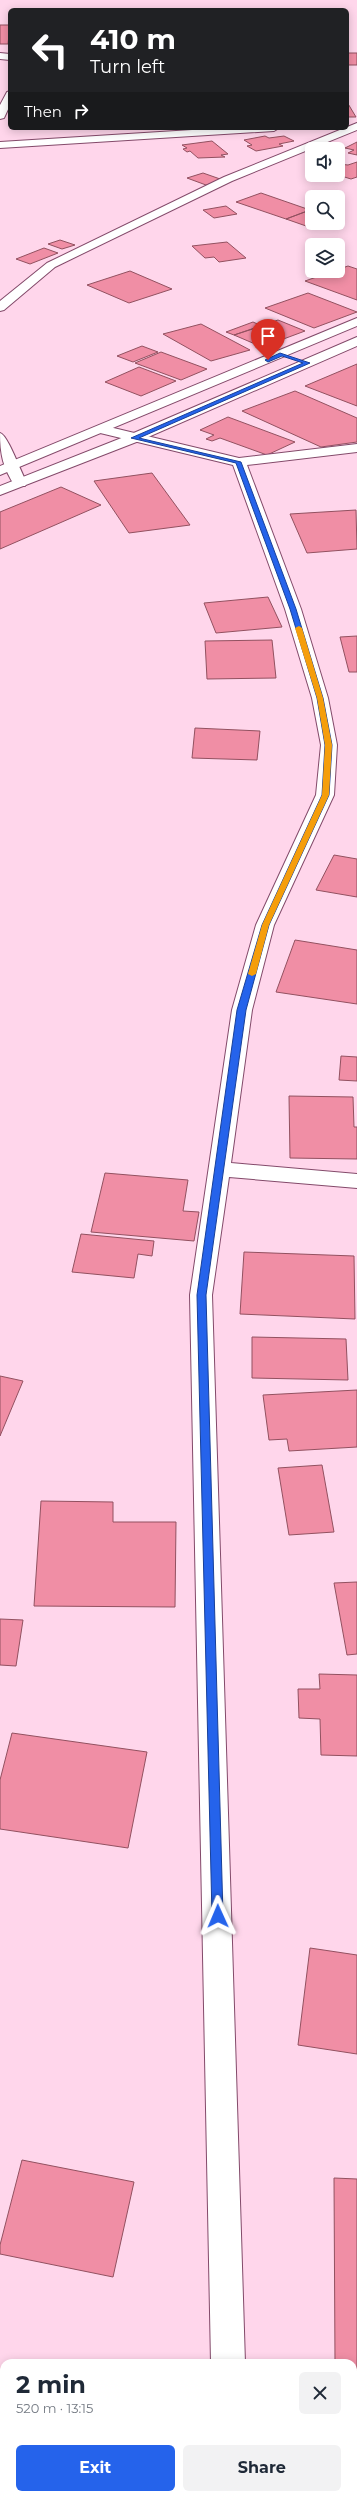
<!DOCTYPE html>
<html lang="en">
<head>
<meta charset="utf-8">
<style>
	body { margin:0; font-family:Montserrat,sans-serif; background:#f2f2f3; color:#1f2937; height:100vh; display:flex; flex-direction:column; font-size:15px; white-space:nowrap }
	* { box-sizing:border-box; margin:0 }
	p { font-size:13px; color:#747a83 }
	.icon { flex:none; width:22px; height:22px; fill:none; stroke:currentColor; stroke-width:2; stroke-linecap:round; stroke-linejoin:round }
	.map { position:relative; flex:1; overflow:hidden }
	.panel { position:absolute; left:0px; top:2359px; width:357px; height:140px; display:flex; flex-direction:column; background:#fff; border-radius:12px 12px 0 0; box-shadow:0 2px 10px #0003 }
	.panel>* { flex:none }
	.banner { position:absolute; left:8px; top:8px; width:341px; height:122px; border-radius:6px; box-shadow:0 2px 10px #0003; background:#202124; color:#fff; overflow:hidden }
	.fabs { position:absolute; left:305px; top:142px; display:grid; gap:8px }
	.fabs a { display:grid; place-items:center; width:40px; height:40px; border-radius:6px; background:#fff; box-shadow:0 2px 10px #0003; font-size:20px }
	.pin { position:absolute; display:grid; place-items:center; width:34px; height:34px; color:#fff; margin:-41px -17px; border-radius:50% 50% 50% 0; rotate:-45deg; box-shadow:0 0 4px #0007 }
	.pin .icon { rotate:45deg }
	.me { position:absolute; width:44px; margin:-22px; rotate:359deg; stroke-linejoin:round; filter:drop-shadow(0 0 3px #0008) }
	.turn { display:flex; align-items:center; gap:14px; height:84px; padding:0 16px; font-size:18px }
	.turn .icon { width:52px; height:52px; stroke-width:2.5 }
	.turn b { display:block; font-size:28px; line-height:34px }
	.then { display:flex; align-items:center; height:38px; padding:0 16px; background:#0003; gap:8px; font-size:15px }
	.round { display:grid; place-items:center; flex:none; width:42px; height:42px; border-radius:6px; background:#f2f2f3 }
	.head { display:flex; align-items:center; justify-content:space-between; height:68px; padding:0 16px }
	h1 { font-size:24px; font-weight:700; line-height:30px }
	.primary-button { display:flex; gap:8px; margin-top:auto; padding:8px 16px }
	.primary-button a { flex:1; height:46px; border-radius:6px; background:#2563eb; color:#fff; font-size:16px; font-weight:700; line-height:46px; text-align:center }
	.primary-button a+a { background:#f2f2f3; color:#1f2937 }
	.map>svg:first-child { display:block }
</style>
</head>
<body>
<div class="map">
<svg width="357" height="2499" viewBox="0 0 357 2499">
	<rect width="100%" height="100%" fill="#ffd6eb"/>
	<path fill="#f08ea5" stroke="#925160" d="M0,25H10L8,44H0Z
		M347,53H357V65H347Z
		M347,102L356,117H347Z
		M265,136L269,138L284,136L294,141L279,144L283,146L256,151L247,146L252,145L244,140Z
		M212,141L228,154L221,155L225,157L198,158L190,151L187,152L183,149L187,148L182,145Z
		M357,142V155L348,153L354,150L345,148Z
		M357,162V177L351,179L338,175L344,173L338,171V164L348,165Z
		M203,173L223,180L206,185L187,178Z
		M261,193L310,210L286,219L236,202Z
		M226,206L237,214L214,218L203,210Z
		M310,210L312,223H319L309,227L286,219Z
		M60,240L75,245L62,249L48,244Z
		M227,242L246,258L219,262L214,257L205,258L192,246Z
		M44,248L58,253L30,264L16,259Z
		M348,266L357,269V300L305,281Z
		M130,271L172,289L129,303L87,285Z
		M308,293L357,312L314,328L265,308Z
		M278,320L305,331L262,347L234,335Z
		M253,322L262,326L234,335L226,332Z
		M201,324L250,350L211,361L163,334Z
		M142,346L158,352L133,362L117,356Z
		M161,352L207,369L181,380L135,363Z
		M357,364V406L305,386Z
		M139,367L176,381L141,396L105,382Z
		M295,391L357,418V442L321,447L242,411Z
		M228,417L295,442L267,455L220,438L212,441L206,439L214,435L200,430Z
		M152,473L190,525L129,533L94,481Z
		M61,487L101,505L0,549V512Z
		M356,510L357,549L307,553L290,514Z
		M268,597L282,627L216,633L204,603Z
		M357,636V672H349L340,637Z
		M272,640L276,678L207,679L205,641Z
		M195,728L260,731L257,760L192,758Z
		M334,855L357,859V897L316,890Z
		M295,940L357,950V1004L276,992Z
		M341,1056L357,1057V1081L339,1080Z
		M289,1096L353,1097L354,1127H357V1159L290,1158Z
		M105,1173L188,1180L183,1211L199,1212L194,1241L91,1232Z
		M81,1234L154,1241L152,1256L138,1254L134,1278L72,1272Z
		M244,1252L354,1256L355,1319L240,1314Z
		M252,1337L346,1339L348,1380L252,1378Z
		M0,1376L23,1381L0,1436Z
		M357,1390V1447L289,1451L287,1439L269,1440L263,1395Z
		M322,1465L334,1532L289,1535L278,1468Z
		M41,1501L113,1502V1522H176L175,1607L34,1606Z
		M357,1582V1654L347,1655L334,1583Z
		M0,1619L23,1620L16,1666L0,1665Z
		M319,1674L357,1675V1756L321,1755L320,1719L299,1718L298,1689H320Z
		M12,1733L147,1752L128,1848L0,1829V1780Z
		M310,1948L357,1955V2054L298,2045Z
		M22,2160L134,2182L113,2277L0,2254V2245Z
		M334,2178L357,2179V2430H353V2363H335Z"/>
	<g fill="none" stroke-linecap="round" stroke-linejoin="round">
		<defs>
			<path id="street" d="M0,53L10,54V60L0,59Z
				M10,91V105L4,118L0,119V105L7,92Z
				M357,123V130L232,181L55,267L4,310L0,311V301L47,263L224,177Z
				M224,128H279L274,131L0,148V142Z
				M101,425L239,458L357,444V452L247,465L301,609L328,698L337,745L334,795L274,925L252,1010L231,1163L357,1174V1188L229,1177L212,1295L245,2363H211L190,1295L232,1010L256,925L316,795L321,745L312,698L285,609L233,465L96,432L94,429Z
				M0,433C8,435 21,473 27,483L25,486H15C3,468 0,454 0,433Z
				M214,2495H250V2499H214Z"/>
			<path id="secondary" d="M357,318V326L0,475V466Z
				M357,337V346L139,441L0,495V486L129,435Z"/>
		</defs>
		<use href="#street" stroke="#834a6a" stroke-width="2"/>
		<use href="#secondary" stroke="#834a6a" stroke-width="2"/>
		<use href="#street" fill="#fff" fill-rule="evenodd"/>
		<use href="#secondary" fill="#fff" fill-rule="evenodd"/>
	</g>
	<path fill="#2563eb" stroke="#184099" d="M280,353L310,363L139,438L241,462L296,609L323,698L332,745L329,795L269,925L246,1010L206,1295L223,1916L218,1921L212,1916L197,1295L237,1010L262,925L322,795L325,745L317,698L290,609L236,463L131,438L303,363L282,356L268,362L265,360Z"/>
	<path fill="#f59e0b" d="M299,626L302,628L323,698L332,745L329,795L269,925L256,974L252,976L248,974L262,925L322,795L325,745L317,698L295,628Z"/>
</svg>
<div class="fabs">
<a><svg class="icon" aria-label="sound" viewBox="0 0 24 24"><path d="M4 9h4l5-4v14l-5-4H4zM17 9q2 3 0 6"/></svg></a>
<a><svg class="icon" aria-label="search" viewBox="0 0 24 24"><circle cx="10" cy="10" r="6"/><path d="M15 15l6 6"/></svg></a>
<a><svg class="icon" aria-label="layers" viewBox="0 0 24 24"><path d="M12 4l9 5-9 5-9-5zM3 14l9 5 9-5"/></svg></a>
</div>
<div class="pin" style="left:268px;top:360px;background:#d93025"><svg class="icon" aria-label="arrive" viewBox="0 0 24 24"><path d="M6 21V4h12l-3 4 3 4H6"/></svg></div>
<svg class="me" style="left:218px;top:1916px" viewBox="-20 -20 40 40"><path d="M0-17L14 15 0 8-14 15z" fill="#2563eb" stroke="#fff" stroke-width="4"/></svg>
<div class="banner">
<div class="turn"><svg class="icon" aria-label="left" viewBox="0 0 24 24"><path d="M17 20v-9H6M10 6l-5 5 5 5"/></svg><div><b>410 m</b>Turn left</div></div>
<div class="then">Then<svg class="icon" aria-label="right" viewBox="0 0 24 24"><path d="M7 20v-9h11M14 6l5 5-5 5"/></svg></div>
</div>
<section class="panel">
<div class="head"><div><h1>2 min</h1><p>520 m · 13:15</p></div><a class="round"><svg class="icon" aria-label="close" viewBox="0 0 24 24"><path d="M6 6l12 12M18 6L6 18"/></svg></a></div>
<div class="primary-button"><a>Exit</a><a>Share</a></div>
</section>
</div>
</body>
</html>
